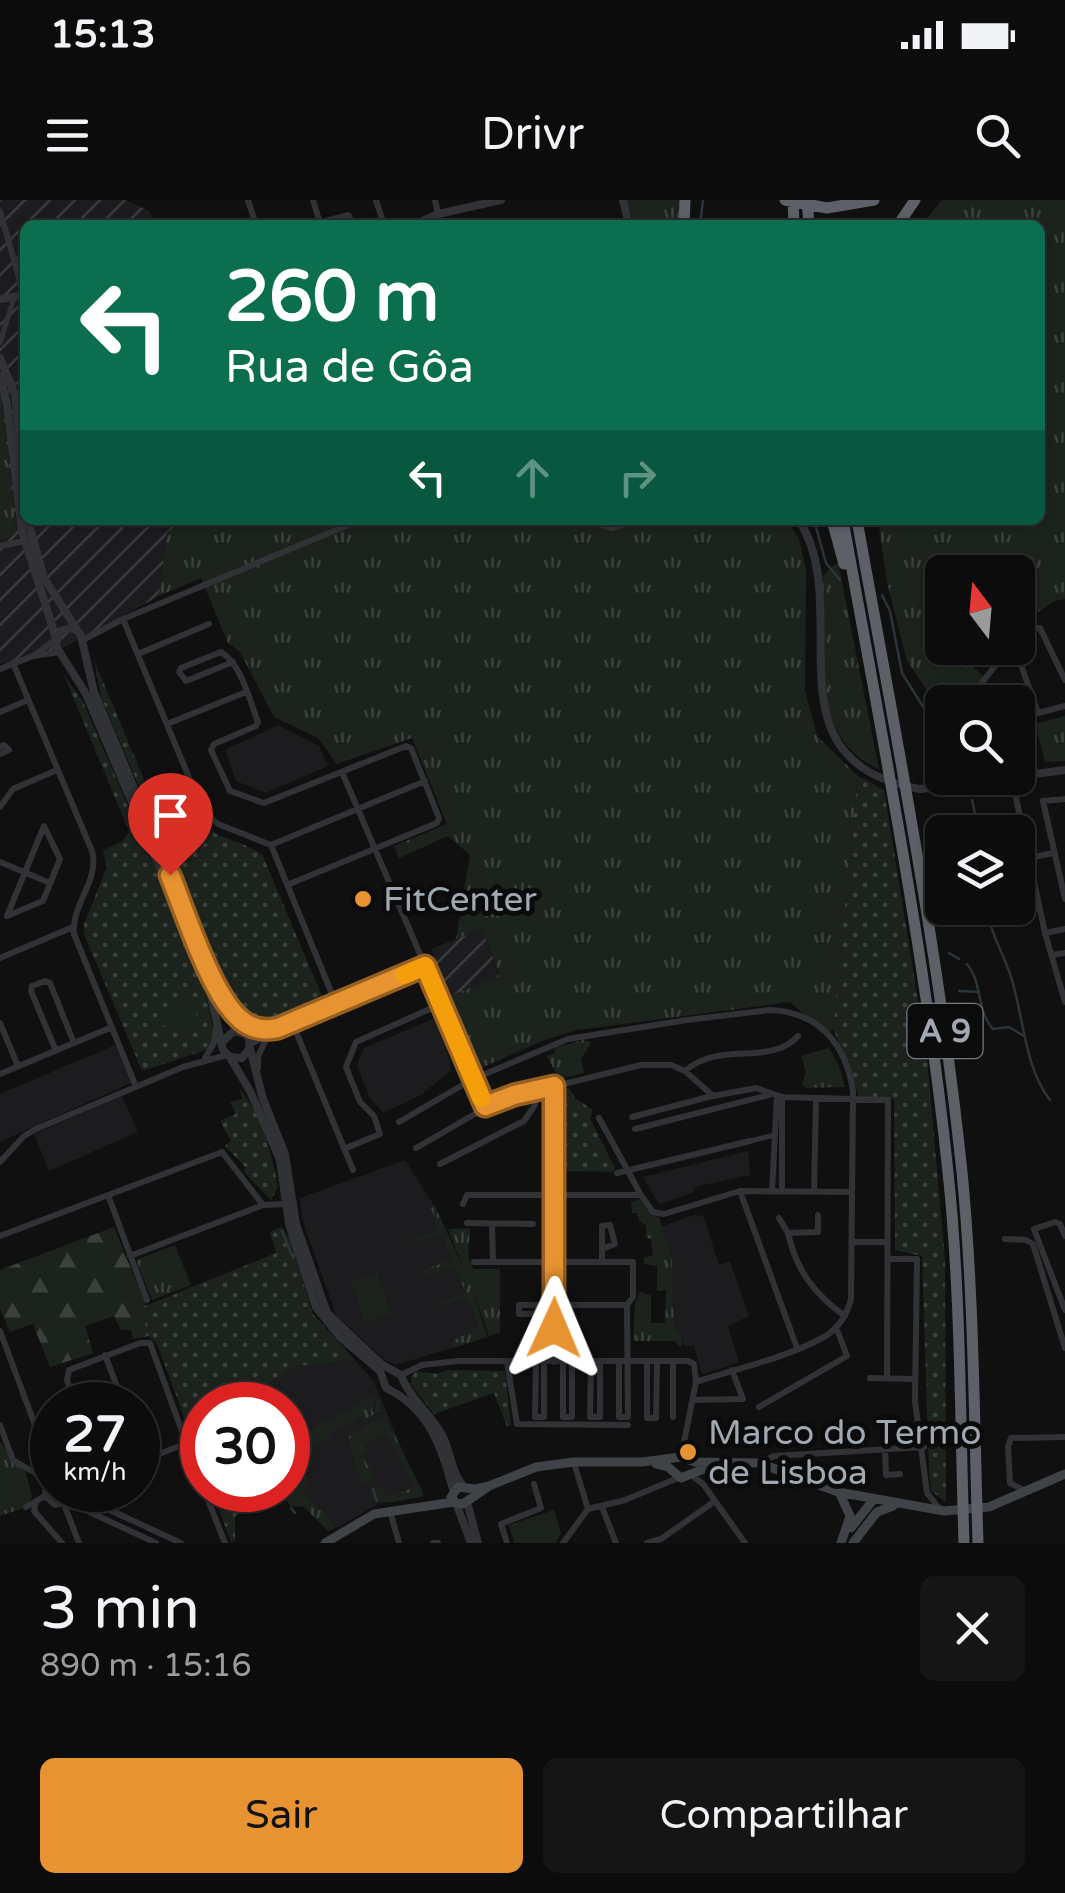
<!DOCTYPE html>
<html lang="pt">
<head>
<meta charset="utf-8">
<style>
	body { margin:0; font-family:"Varela Round",sans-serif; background:#151516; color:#f1f3f6; height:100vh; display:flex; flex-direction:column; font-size:38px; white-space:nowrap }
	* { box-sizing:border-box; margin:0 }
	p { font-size:32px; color:#9a9b9d }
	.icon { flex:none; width:55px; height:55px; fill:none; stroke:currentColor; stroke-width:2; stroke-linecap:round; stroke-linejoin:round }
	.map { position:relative; height:1343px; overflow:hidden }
	.sheet { display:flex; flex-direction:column; background:#0c0c0d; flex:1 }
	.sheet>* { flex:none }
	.hud { position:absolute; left:20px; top:20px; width:1025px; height:305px; border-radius:15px; box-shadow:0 2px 8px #0004,0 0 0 2px #2c2c2e; background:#0b6e4f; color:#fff; overflow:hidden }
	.needle { width:65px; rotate:344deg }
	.tools { position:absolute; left:925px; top:355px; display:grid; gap:20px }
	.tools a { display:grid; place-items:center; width:110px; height:110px; border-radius:15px; background:#0c0c0d; box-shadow:0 2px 8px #0004,0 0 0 2px #2c2c2e; font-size:50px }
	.speed { position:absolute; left:30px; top:1182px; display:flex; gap:20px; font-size:50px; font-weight:700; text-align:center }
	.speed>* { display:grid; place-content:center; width:130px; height:130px; border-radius:50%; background:#0c0c0d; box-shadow:0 2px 8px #0004,0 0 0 2px #2c2c2e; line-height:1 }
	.speed small { font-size:25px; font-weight:400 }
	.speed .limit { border:15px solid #d22; background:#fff; color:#111 }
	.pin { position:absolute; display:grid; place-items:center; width:85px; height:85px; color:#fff; margin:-102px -42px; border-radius:50% 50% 50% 0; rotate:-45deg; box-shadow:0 0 10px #0007 }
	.pin .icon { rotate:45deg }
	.me { position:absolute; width:110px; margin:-55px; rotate:1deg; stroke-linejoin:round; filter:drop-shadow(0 0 8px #0008) }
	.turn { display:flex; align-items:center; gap:35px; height:210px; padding:0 40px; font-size:45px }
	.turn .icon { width:130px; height:130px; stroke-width:2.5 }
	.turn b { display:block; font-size:70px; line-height:85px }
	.lanes { display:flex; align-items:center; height:95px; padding:0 40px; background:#0003; justify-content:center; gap:50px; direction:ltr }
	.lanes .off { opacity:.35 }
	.round { display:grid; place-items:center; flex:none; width:105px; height:105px; border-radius:15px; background:#151516 }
	.overview { display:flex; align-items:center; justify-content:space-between; height:170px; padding:0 40px }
	h1 { font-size:60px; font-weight:600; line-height:75px }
	.cta { display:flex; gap:20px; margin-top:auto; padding:20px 40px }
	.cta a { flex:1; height:115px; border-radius:15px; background:#e89331; color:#111; font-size:40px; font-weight:600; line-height:115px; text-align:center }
	.cta a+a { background:#151516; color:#f1f3f6 }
	.status { display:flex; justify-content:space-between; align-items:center; height:70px; padding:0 50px; background:#0c0c0d; direction:ltr }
	.status svg { height:28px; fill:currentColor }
	header { display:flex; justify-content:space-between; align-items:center; height:130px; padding:0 40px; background:#0c0c0d; font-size:45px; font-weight:600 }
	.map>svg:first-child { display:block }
</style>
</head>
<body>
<div class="status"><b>15:13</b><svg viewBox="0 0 49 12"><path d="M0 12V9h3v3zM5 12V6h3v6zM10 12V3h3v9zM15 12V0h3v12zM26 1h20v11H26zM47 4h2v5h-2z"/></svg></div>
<header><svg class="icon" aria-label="menu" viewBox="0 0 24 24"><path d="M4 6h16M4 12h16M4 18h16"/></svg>Drivr<svg class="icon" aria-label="search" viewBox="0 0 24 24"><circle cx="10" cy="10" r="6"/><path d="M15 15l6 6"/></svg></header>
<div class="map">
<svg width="1065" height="1343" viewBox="0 0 1065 1343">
	<defs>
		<pattern id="industrial-furrows" width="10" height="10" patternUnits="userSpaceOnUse" patternTransform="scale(2.5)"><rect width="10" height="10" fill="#1c1c1e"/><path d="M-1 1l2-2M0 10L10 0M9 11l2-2" fill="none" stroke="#3a3a3c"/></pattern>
		<pattern id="grass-tufts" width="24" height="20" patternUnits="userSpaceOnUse" patternTransform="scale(2.5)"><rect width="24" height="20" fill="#1c231d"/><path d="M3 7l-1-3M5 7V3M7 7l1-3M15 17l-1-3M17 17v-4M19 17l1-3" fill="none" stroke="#3a403b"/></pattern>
		<pattern id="forest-firs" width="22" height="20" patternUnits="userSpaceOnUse" patternTransform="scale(2.5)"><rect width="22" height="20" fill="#1c231d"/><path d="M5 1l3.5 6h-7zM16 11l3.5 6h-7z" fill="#3a403b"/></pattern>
		<pattern id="park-dots" width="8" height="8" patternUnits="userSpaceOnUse" patternTransform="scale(2.5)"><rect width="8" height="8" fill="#1c231d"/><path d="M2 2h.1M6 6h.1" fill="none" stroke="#3a403b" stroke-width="1.8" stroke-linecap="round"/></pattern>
	</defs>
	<rect width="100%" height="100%" fill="#101011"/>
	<path fill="#1c1c1e" d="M278,525L319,546L328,566L266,593L236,581L225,550Z
		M433,819L437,821L450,861V872L419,896L383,913L369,897L357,865L364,848Z
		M115,845L131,883L0,942V894Z
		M122,896L138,932L49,971L34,934Z
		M748,951L750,975L694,987V992L661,1004L658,1003L643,977Z
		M405,960L437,1010L487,1137L396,1165L383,1159L336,1115L302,1019L300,998Z
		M697,1014L698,1017L703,1015L719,1065L730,1061L749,1116L728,1126L739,1162L704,1174L701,1173L694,1146H684L682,1136L674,1128L672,1060L660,1027Z
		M355,1160L373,1180L422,1297L381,1303L336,1328L302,1293V1280L288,1254V1205H260L252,1192L297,1166Z"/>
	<path fill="url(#industrial-furrows)" d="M0,0H125L150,11L155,25H25V320H185L167,332L159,396L54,453L0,464Z
		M482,729L500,777L450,796L431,749Z"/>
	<path fill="url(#grass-tufts)" d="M627,0H680L679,25H634Z
		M942,0H1065V399L1055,401L1029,418L1018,407V372H942V448H956L954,451L986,478L965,502H942V512L907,461L887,382L878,320H1040V25H921Z
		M0,189L16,330L13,336L0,339Z
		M185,320H787L799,339L806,369L805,490L817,536L858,576L833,828L829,835L790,802L577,830L542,841L479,869L450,796L500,776L482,729L456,739L470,655L448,636L399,658L394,646L447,624L412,538L337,564L318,538L274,517L240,452L228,443L201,378L159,396L167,332Z
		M838,362L879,569C806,539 824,438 823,375Z
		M1065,516V561L1045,562L1035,524Z
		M583,840L591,843L581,859L584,873L559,879L547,856L555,853L554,848Z
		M829,848L839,866L845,887L807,888L802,885L806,872L801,856Z
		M639,999L650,1012L659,1017L672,1060L674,1128L682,1136V1146H678L676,1141H633L635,1103L640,1092L651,1095V1123H665L666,1090L657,1091V1066L644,1064V1057L653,1056L651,1039L646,1038V1026L639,1020L637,1013H632L631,1002Z
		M435,1006L465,1072L448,1029L470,1028L468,1055L473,1069H500V1133L489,1136L474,1094L487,1137L454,1148L451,1142L479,1127L468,1098L441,1106L440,1102L466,1093L454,1067L425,1076L423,1070L452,1060L443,1035L415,1042L413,1038L438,1031L431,1008Z
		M175,1045L191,1085L152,1100L136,1060Z
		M375,1195L372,1211L374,1213L378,1197L380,1210L364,1221L360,1216L331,1233V1236L309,1248L310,1252L304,1256L307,1261L300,1265L309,1281L302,1293L322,1312L325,1311L335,1328L328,1331L304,1307L290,1306L287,1301L301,1280L288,1255V1242Z
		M384,1215L421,1288L424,1296L394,1302H374L369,1292L380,1286L388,1298L412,1288L413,1284L386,1234L364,1245L366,1250L361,1253L374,1278L363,1283L355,1268L349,1236Z
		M0,1241L13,1260L25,1269L32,1297L26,1307L0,1316Z"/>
	<path fill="url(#forest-firs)" d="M114,1027L146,1105L140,1108L149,1136L133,1139L131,1130H121L114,1116L85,1126L93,1153L50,1167L33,1124L10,1132L0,1109V1070Z"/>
	<path fill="url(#park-dots)" d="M94,460L161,620L168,622L193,613C219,646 235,634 263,656L322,796L292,810L294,815C255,836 251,823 227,794L101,497Z
		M63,473L83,502L201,774L214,833L209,849L142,871L84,734V724L107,667L103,650L123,641L129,631Z
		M858,576L884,590L927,857L945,1059L946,1302L931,1291L929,1271L922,1056L895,1050L894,899L859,896L833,828Z
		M569,888L575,898L593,910L590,919L615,968L612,972L563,971L564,906L559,900L561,892Z
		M240,889C260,912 273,956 278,987L271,1000L243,971L246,968L225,946L231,941L220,921L236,914L230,902L242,899Z
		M282,1027L289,1037L313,1114L355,1160L297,1166L253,1192L260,1205H202V1265L157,1144L149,1136L140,1108L276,1053L270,1032Z
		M448,1170L505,1171L511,1225L507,1227L494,1193L434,1214L411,1185V1177L416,1171L437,1174Z
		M288,1254L302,1280L287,1301L274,1296L235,1316V1341L231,1342L212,1290H288Z"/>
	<path fill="#1c231d" d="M179,796L195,800C195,807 198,820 195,826C187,843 167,831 160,821L161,807L169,808Z
		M377,1073L391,1114L365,1123L351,1082Z
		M554,1310L561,1333L556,1343H514L509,1325Z"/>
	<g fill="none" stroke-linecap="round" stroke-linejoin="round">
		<path stroke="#2a3439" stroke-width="2.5" d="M700,25L703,0
			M814,320L826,363L840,380
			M882,395L890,411L902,473L942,537
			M972,600L979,632
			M987,708C990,732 1002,751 1010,774C1024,814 1023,865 1050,900
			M949,753L959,759
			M967,764C983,783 976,811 993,829L1009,827L1024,836
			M959,791L979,792
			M282,1031L293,1058
			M373,1289L377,1301
			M291,1308L295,1313"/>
		<path stroke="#313236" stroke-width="5" d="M0,143L14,98
			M750,941L775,935"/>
		<path stroke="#313236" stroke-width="6" d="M248,0L256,25
			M313,0L320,23
			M376,0L384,25
			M435,0L438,14
			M0,11L24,95
			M586,320L611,328L638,320
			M0,346L25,341
			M123,419L203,611L218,624L271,645L425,581
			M1018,437L1026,428H1040L1065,480
			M83,440L123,419L360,320
			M36,454L55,440
			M138,454L209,424
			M1019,459L1038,513L1065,506
			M233,462L186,481L179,472L181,468L221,452C242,465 249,499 258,522L256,526L214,544L211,550L230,591L264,603L406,546L411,548L439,618L437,623L287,685
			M13,463L92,651C100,681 71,704 74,734L136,887
			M0,469L33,456L60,452
			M967,502L1009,448
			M0,512L28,500
			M167,524L246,492
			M0,547L4,545L9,550L0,554
			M342,572L485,906
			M1012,579L1045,733L1065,802
			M1065,599L1043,601L1065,699
			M0,607L13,589L57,570
			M44,626L60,659L43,701L7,716Z
			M271,645L336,804
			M1029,658L1053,653
			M0,662L50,683
			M1045,733L1065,729
			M1051,755L1065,753
			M0,758L73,727
			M240,819L262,830
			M292,822L353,970
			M0,823L18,866
			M247,836L272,830
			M250,845L278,828L425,766
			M56,851L31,791L32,786L45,781L50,783L74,843
			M205,858L214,843L216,828
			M258,868V857L266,839
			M685,871C720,840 771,867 798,836
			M0,874L112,827
			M632,917L712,896
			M599,918L641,995
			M399,922L473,879L568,839L687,820L770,810C820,812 846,845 853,891L851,1099C847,1115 839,1128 824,1137C786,1158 738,1168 696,1182
			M635,929L769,895
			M416,948L499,900L641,865H671L685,871L713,896L756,888L782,897L888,900L887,1179
			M344,949L380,934L374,916L360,902L346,867L356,842L441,804
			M0,962L24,936L36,929L183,867L227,855
			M440,964L524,921L535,905L536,889
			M617,973L750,941
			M740,991L797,1148
			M772,991L777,896
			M782,991V897
			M814,992L816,898
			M108,995L147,1100
			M463,1004L467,995H641L653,1012L664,1014L740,991L852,992
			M818,1015V1032L788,1033C796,1070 815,1095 845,1116
			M779,1018L788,1033
			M467,1023L533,1024
			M492,1024L493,1062
			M0,1036L222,952L263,1005
			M1065,1036L1060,1024L1055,1022L1034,1029L1065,1110
			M1005,1039L1026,1040L1033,1044L1065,1148
			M852,1042H887
			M602,1049L615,1044L610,1025L602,1026V1062
			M130,1056L263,1005L285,1004
			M888,1059H917L915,1201L927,1293L939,1308
			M474,1062H633V1097L627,1105L628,1217H619V1162
			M519,1105H627
			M519,1105V1114H535L540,1105
			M0,1131L52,1271
			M105,1155L124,1205
			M507,1162L517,1224L628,1225
			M536,1162L535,1217H544V1162
			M554,1162V886
			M563,1162V1217H572V1162
			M591,1162L590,1217H600V1162
			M647,1162V1218H656L657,1162
			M401,1175L422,1165L458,1161H688L694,1164L696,1182L681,1257
			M870,1178L914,1179
			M693,1200L743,1199L732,1170
			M76,1205L67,1180L69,1170L140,1143H150L202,1287
			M759,1207L847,1156L836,1127
			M673,1217V1161
			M0,1225L13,1260L49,1281
			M140,1246L144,1259
			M885,1250L886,1275L900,1274
			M138,1262L185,1244
			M760,1262L774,1256L924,1247
			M574,1263L588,1309L625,1300L678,1278
			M691,1275L703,1284L745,1343
			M204,1290L225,1343
			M1024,1290L1010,1283L1008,1247L1011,1238L1065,1237
			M73,1293L181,1343
			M45,1296L55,1305L69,1302
			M45,1296L46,1284L52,1278
			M36,1301L34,1311L62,1343
			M68,1302L156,1343
			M64,1304L79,1343
			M26,1307L45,1296
			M602,1307L616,1343
			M390,1311L399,1343
			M433,1343H438
			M507,1343L501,1324L541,1308L534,1284
			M563,1343L588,1309
			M647,1343L661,1339L715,1301"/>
		<path stroke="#313236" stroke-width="8" d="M623,0L629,25
			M313,25L348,16L351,25
			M414,25L438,14L501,0
			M0,99L25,95
			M0,158L15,194L25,298
			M0,176L7,204L22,331L56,438
			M28,320L44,378L81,436L94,492L214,780L249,839L250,848L242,858L230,857L223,850L210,792L175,704L86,494L56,446L59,432L70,428L77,430
			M799,320C857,411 760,561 920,589L1065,570
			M223,841L234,831L245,834
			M250,848L263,899L285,954L296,1024L327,1113L381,1164L401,1175C409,1198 430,1213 442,1235C451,1252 451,1273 464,1287
			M230,857L251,893L280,960L289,1024L316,1107L340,1137L380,1171L386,1188C428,1208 442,1246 453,1290
			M467,1302L478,1343
			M456,1303L471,1343"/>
		<path stroke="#3f4246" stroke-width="9" d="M656,1264L668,1267L681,1278L711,1266
			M489,1286L475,1289L458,1287L451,1297L456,1303L463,1304L489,1286L536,1267L574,1262H642L681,1257L695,1262L759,1263L838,1292L944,1311L989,1307L1065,1274
			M840,1294L850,1316L841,1343
			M851,1328L873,1300
			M325,1343L374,1314L454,1302
			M853,1343L877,1312L893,1306"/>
		<path stroke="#5d6167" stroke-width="11" d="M785,0L827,8L874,0
			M793,0L794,25
			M807,0L809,25
			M684,25L685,0
			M898,25L915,0
			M832,320L844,364
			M843,320C882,537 925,752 948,972C961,1095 960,1219 964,1343
			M857,320C896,537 939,752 962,972C974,1095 974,1219 978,1343"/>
	</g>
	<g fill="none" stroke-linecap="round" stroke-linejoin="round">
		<defs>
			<path id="route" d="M170,675C185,712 211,794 240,819C251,829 265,831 278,828L425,766L485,906L514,895L554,886V1128"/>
		</defs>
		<use href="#route" stroke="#976020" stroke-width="25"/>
		<use href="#route" stroke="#e89331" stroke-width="18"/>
		<path stroke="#f59e0b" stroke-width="18" d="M404,775L425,766L481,898"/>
	</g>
	<g fill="#e89331" stroke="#0b0b0c" stroke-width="4">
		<circle cx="363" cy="699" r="10"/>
		<circle cx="688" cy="1252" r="10"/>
	</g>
	<g text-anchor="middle" stroke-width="10" stroke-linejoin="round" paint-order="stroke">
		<rect fill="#0b0b0c" stroke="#757980" stroke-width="2.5" x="907.5" y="804" width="75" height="54" rx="8"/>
		<g font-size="32" font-weight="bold" fill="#a2a8b1">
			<text x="945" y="842">A 9</text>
		</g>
		<g font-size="35" fill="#a2a8b1" stroke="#0b0b0c" text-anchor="start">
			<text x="383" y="711">FitCenter</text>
			<text x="708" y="1244">Marco do Termo<tspan x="708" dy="40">de Lisboa</tspan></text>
		</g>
	</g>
</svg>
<div class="tools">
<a><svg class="needle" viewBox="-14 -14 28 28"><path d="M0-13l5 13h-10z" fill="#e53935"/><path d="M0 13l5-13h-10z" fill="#9a9b9d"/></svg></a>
<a><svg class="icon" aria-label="search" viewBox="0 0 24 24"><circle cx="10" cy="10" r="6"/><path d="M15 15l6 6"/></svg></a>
<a><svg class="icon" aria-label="layers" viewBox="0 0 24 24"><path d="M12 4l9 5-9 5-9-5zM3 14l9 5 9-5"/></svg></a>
</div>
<div class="speed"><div>27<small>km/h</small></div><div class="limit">30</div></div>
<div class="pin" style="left:170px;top:675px;background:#d93025"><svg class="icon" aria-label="arrive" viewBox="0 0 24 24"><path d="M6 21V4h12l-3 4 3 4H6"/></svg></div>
<svg class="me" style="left:554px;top:1128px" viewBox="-20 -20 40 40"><path d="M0-17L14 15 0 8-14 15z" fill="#e89331" stroke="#fff" stroke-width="4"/></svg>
<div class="hud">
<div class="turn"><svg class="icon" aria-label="left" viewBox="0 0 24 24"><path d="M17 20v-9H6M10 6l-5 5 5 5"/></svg><div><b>260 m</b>Rua de Gôa</div></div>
<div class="lanes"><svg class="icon" aria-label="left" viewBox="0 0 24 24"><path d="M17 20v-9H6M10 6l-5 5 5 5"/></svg><svg class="icon off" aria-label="ahead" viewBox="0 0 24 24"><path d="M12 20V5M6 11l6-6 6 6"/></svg><svg class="icon off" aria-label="right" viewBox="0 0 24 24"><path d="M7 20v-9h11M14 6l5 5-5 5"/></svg></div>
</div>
</div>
<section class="sheet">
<div class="overview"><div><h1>3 min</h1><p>890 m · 15:16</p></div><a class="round"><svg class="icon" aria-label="close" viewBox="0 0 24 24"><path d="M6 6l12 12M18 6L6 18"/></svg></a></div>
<div class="cta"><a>Sair</a><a>Compartilhar</a></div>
</section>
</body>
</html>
